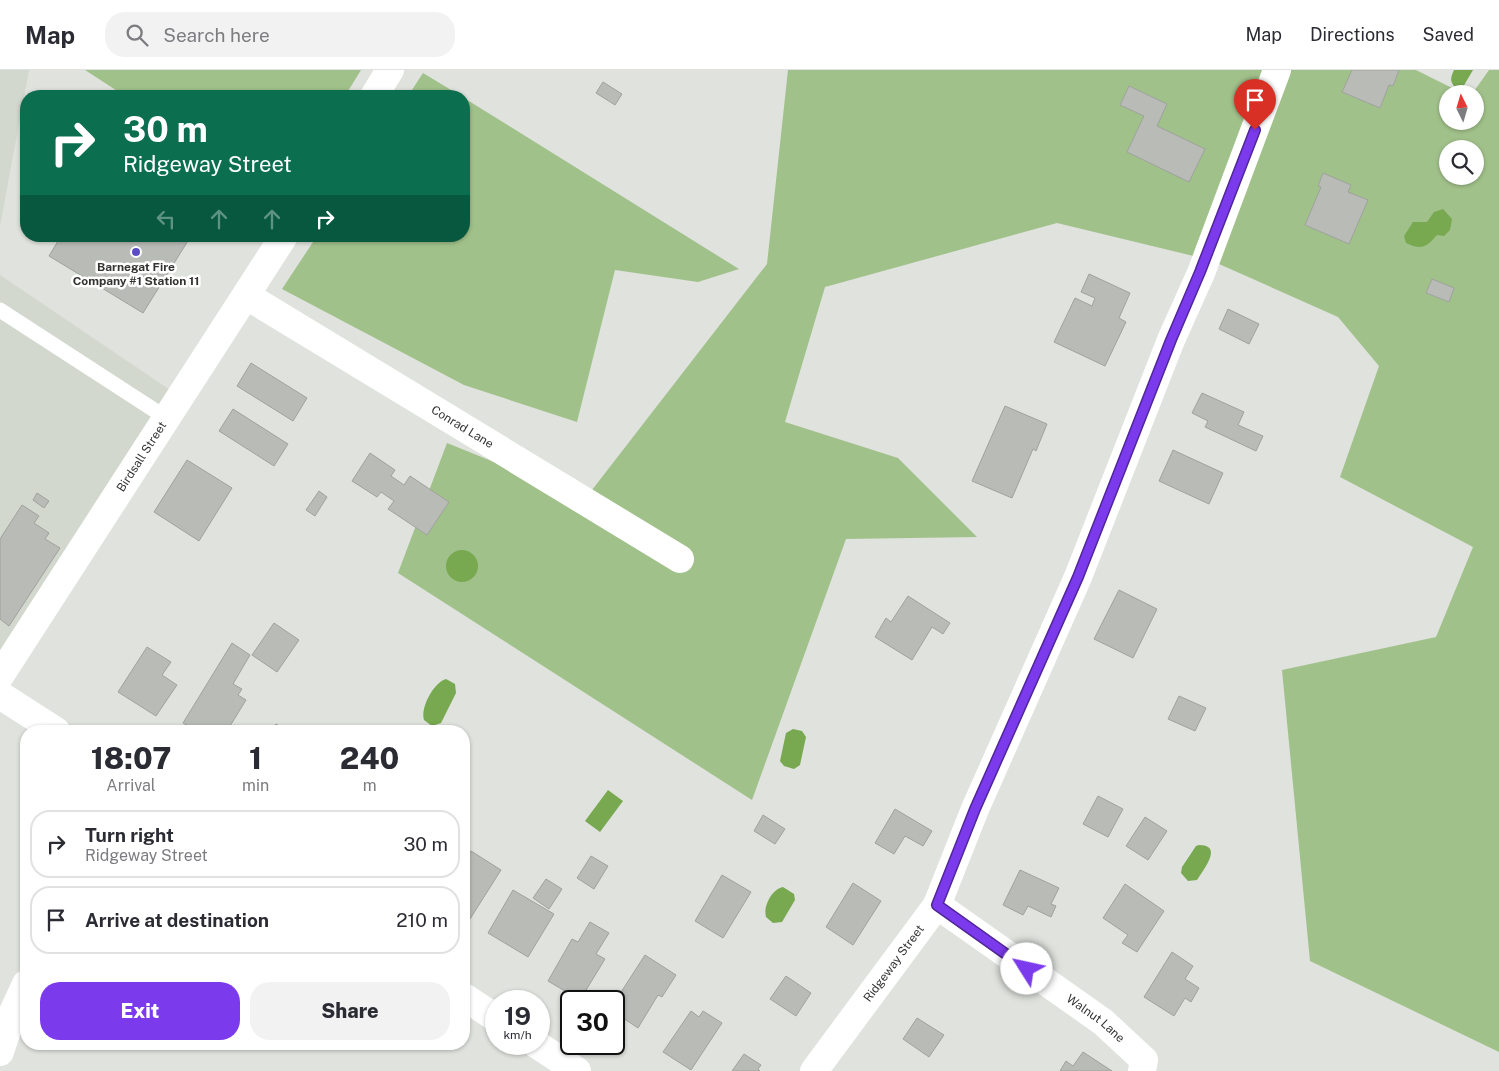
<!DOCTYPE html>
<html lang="en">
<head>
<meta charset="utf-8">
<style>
	body { margin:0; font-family:"Public Sans",sans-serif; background:#f2f2f3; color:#2b2b33; height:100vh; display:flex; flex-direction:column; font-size:19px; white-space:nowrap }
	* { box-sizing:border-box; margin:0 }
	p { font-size:16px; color:#7c7c81 }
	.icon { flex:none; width:28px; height:28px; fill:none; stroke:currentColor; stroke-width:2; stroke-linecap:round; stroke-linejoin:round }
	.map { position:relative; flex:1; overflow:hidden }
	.details { position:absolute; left:20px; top:655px; width:450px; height:325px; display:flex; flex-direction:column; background:#fff; border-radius:20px; box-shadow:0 1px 4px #0004 }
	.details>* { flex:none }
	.hud { position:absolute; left:20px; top:20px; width:450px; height:152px; border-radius:20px; box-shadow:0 1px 4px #0004; background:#0b6e4f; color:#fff; overflow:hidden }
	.needle { width:32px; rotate:355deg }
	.tools { position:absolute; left:1439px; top:15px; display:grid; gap:10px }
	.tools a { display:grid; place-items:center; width:45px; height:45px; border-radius:50%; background:#fff; box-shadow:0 1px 4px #0004; font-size:25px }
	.speed { position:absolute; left:485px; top:920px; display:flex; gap:10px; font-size:25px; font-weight:700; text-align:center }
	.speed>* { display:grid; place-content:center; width:65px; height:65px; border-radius:50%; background:#fff; box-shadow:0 1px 4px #0004; line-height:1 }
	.speed small { font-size:12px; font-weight:400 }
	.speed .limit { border:2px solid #111; border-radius:8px; background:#fff; color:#111 }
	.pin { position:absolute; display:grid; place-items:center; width:42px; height:42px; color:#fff; margin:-51px -21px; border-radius:50% 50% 50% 0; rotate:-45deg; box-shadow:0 0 5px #0007 }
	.pin .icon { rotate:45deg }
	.me { position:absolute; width:55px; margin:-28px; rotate:305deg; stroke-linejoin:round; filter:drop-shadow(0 0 4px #0008) }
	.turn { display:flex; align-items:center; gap:18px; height:105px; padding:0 20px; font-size:22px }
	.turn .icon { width:65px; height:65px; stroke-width:2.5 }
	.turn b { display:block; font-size:35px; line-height:42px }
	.lanes { display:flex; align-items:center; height:48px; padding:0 20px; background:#0003; justify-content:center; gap:25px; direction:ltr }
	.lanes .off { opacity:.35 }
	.eta { display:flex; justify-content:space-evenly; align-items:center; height:85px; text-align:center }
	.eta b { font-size:30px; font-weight:800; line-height:35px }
	.button { display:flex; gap:10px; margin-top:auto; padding:10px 20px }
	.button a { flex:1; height:58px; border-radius:20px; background:#7c3aed; color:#fff; font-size:20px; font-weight:800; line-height:58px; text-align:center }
	.button a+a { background:#f2f2f3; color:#2b2b33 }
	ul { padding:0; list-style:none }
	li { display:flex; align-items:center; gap:15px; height:68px; margin:0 10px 8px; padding:0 10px; border:2px solid #e1e1e2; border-radius:20px }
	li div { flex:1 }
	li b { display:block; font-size:19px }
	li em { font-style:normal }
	header { display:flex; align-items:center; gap:30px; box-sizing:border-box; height:70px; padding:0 25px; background:#fff; border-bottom:1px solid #e1e1e2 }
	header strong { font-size:24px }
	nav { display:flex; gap:28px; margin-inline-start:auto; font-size:18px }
	.search { width:350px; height:45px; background:#f2f2f3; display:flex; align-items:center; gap:12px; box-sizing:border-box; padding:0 18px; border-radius:20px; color:#7c7c81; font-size:19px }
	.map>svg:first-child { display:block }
</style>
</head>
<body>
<header>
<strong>Map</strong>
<div class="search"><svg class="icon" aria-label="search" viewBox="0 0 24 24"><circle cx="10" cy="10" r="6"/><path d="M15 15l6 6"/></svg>Search here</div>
<nav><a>Map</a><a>Directions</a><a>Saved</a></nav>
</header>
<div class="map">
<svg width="1499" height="1001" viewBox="0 0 1499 1001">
	<rect width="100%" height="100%" fill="#dfe2dd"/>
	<path fill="#d2d8cd" d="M0,0H29L0,156Z
		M0,205L179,326L0,585Z"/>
	<path fill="#a1c18a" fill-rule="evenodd" d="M85,0H361L345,26H125Z
		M788,0H1416L1464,24H1448V51H1475V24H1472L1489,0H1499V982L1310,891L1282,600L1436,567L1473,477L1340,407L1379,296L1338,247L1210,190L1057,153L825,217L785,352L898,388L977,467L846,469L752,730L398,503L447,373L585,429L767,194ZM1448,79H1475V106H1448Z
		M423,3L461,26H408Z
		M464,28L739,199L698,212L615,200L577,352L464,315L282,219L317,166H464Z"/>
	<path fill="#78a951" d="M1454,0H1473L1463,17H1455C1449,11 1451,7 1454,0Z
		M1443,139L1452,149L1450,160L1444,166L1437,165C1426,178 1421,180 1406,173L1404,166L1413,152H1427L1434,142Z
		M446 496a16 16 0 1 1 32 0a16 16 0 1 1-32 0Z
		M446,609L455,614L456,623L441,653L432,656L424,650C420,638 434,612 446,609Z
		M793,659L802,661L806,667L800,695L794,699L784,696L780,691L786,663Z
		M608,720L623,731L600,762L585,751Z
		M1199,775C1224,775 1203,800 1197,810L1188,811L1181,803L1182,797L1196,776Z
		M783,817L794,824L795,830L782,852L773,853L766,847C763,836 772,819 783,817Z"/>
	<path fill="#b9bbb7" stroke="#9fa29d" d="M1352,0H1399L1393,16L1389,15L1380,38L1342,22Z
		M603,12L622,24L615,35L596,23Z
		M1129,16L1167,34L1157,56L1205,79L1189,112L1127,82L1144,46L1120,35Z
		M1323,103L1351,115L1348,122L1368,130L1349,174L1305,155L1321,117L1318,116Z
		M61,166H191L143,243L49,186Z
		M1089,204L1130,223L1119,248L1126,252L1105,296L1054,272L1075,228L1092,236L1095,228L1081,222Z
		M1432,209L1454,218L1449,232L1426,223Z
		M1228,239L1259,254L1249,274L1219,259Z
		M251,293L307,328L293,351L237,316Z
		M1202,323L1244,342L1238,355L1263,366L1256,381L1205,357L1208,351L1192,343Z
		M1005,336L1047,354L1036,381L1033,379L1012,428L972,411Z
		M233,339L288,374L274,396L219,361Z
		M1173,380L1223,403L1209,434L1159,411Z
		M370,383L395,400L391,406L404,415L410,406L449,432L427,465L388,439L394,431L381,422L377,427L352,411Z
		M187,390L232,418L199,471L154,442Z
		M319,421L327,427L315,446L306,440Z
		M37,423L49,431L44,438L33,430Z
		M22,435L39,446L34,453L49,463L45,469L60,478L9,556L0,549V469Z
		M1119,520L1157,539L1133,588L1094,569Z
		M908,526L950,553L943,564L932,557L912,590L875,567L886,548L891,552Z
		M274,553L299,570L277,602L252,585Z
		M232,573L250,585L233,614L242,619L238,625L246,630L227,661H197L183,653Z
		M147,577L171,592L162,605L177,615L156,646L118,622Z
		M1179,626L1206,638L1195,661L1168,649Z
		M276,654L287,661H272Z
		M1098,726L1123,739L1108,767L1083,754Z
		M895,739L932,761L923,776L905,766L894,784L875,773Z
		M763,745L785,759L775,774L754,761Z
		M1145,747L1167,761L1148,790L1126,776Z
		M471,781L501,800L470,849L464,846V792Z
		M591,786L608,796L594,819L577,808Z
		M1020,800L1059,818L1051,834L1056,836L1051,847L1028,836L1023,845L1003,835Z
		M722,805L751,822L723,868L695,851Z
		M546,809L562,819L549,839L533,828Z
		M853,813L881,831L853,875L826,857Z
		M1125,814L1164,841L1137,882L1122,873L1128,865L1103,848Z
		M513,820L554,844L528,887L488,863Z
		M590,852L609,863L596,884L605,889L580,930L548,911L572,869L578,872Z
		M1172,882L1193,896L1185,909L1199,918L1191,932L1185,928L1174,946L1144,927Z
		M645,885L676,905L662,927L658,925L638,958L614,942V933Z
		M786,906L811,923L796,946L770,929Z
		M691,941L699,947L703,941L722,953L691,1000L663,982Z
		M917,948L944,965L929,987L903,969Z
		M1083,982L1112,1001H1060L1066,991L1073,996Z
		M744,984L761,995L758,999L760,1001H732Z"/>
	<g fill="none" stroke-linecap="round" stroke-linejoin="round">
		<path stroke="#fff" stroke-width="15" d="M0,240L168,349"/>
		<g stroke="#fff" stroke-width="28">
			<path d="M374,26L390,0"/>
			<path id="s1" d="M247,226L680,489"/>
			<path id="s2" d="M0,606L284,166"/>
			<path id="s3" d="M937,835L1103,952L1144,990L1142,1001"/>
			<path d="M0,982L13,942L26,914"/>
			<path id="s4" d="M814,1001L937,835L975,739L1078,507L1171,270L1201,203L1277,0"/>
		</g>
		<path stroke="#fff" stroke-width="28" d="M0,625L56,661
			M464,927L496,948
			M536,974L577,1001"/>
	</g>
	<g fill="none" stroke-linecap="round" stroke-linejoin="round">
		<defs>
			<path id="route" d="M1027,899L937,835L975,739L1078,507L1171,270L1200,202L1255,60"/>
		</defs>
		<use href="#route" stroke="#51269a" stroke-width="12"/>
		<use href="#route" stroke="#7c3aed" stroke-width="9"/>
	</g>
	<circle fill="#594cc4" stroke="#fff" stroke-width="2" cx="136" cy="182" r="5"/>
	<g text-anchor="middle" stroke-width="5" stroke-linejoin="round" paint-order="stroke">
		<g font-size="12" font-weight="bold" fill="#333432" stroke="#fff">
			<text x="136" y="201">Barnegat Fire<tspan x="136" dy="14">Company #1 Station 11</tspan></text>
		</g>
		<g font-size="12" fill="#333432" stroke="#fff">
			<text dy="4" stroke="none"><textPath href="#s1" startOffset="252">Conrad Lane</textPath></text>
			<text dy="4" stroke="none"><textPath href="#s2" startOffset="261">Birdsall Street</textPath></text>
			<text dy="4" stroke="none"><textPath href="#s4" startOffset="134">Ridgeway Street</textPath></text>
			<text dy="4" stroke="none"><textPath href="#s3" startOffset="195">Walnut Lane</textPath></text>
		</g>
	</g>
</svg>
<div class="tools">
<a><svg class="needle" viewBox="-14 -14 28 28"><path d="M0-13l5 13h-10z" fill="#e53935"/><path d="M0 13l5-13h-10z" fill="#7c7c81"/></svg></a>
<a><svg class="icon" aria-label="search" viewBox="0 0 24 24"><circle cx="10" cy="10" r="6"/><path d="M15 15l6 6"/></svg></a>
</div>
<div class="speed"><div>19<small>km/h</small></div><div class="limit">30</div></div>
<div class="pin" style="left:1255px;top:60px;background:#d93025"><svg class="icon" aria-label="arrive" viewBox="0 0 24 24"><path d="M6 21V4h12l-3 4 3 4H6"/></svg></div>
<svg class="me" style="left:1027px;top:899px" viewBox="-20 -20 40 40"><circle r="19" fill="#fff"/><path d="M0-13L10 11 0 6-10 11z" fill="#7c3aed"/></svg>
<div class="hud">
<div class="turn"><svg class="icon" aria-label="right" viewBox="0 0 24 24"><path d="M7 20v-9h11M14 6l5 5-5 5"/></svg><div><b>30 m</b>Ridgeway Street</div></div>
<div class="lanes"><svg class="icon off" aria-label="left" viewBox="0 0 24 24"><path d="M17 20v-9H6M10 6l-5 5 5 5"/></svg><svg class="icon off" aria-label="ahead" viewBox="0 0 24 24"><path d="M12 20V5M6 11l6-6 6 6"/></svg><svg class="icon off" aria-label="ahead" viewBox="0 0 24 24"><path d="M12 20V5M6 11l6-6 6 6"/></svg><svg class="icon" aria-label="right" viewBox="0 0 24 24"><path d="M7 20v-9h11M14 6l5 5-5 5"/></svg></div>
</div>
<section class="details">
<div class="eta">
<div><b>18:07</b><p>Arrival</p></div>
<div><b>1</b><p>min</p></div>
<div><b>240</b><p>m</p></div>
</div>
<ul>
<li><svg class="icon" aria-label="right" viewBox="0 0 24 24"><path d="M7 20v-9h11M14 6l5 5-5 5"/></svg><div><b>Turn right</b><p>Ridgeway Street</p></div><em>30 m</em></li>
<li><svg class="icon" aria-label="arrive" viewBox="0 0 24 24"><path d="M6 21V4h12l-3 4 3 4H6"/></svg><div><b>Arrive at destination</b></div><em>210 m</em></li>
</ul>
<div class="button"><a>Exit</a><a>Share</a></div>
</section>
</div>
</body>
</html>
